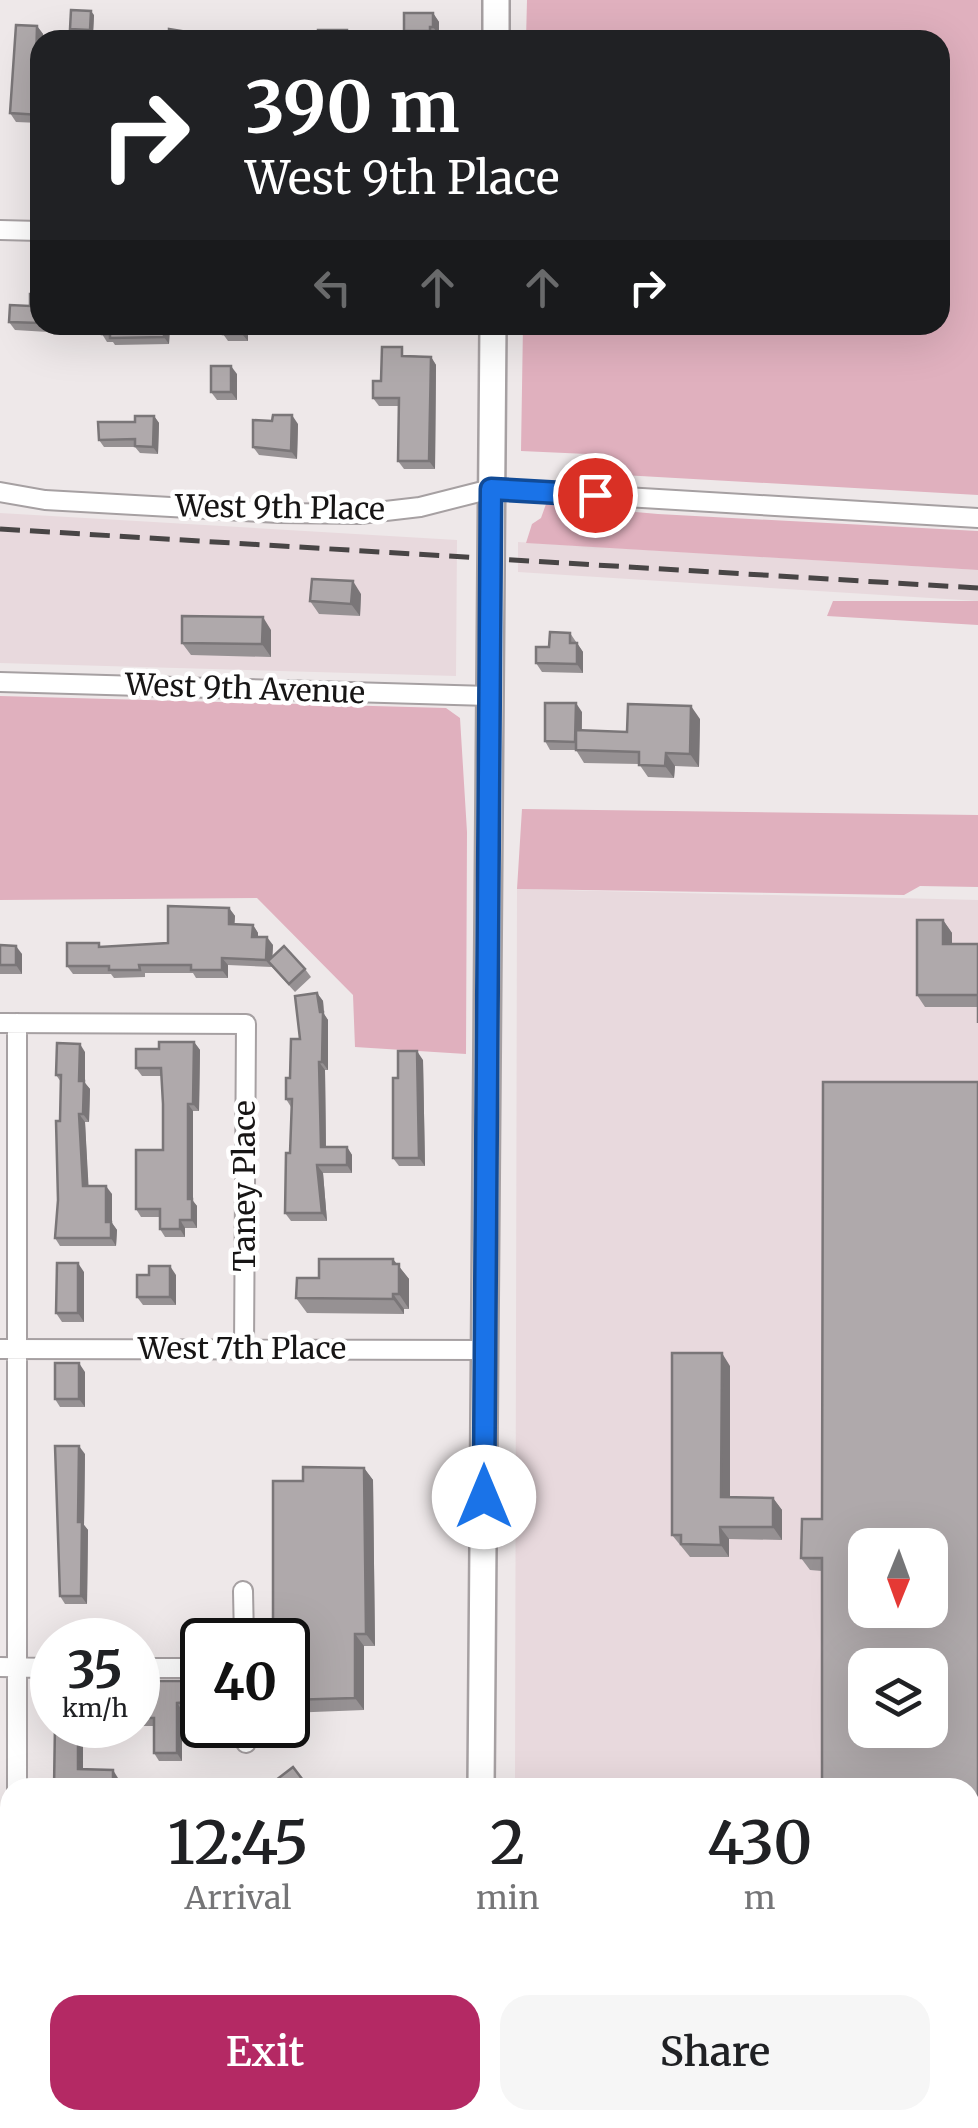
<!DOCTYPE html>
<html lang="en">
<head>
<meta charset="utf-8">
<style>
	body { margin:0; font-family:Merriweather,serif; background:#f6f6f6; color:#202124; height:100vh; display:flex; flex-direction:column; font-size:38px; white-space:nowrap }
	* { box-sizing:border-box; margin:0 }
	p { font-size:32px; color:#757577 }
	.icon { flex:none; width:55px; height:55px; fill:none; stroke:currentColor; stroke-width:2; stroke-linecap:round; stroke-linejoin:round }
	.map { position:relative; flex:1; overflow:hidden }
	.sheet { position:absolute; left:0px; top:1778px; width:980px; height:352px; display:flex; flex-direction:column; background:#fff; border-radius:30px 30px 0 0; box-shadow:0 10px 40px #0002 }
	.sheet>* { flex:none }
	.banner { position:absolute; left:30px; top:30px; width:920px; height:305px; border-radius:30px; box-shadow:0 10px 40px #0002; background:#202124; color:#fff; overflow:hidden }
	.needle { width:65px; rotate:181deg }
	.fabs { position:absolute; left:848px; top:1528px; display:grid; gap:20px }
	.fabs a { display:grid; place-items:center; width:100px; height:100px; border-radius:20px; background:#fff; box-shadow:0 10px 40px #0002; font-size:50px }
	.speed { position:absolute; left:30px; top:1618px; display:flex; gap:20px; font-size:50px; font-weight:700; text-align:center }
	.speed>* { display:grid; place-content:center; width:130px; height:130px; border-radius:50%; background:#fff; box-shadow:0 10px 40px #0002; line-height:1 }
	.speed small { font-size:25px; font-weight:400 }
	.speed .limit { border:5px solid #111; border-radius:15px; background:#fff; color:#111 }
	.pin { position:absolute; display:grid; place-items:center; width:85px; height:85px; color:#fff; margin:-42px; border:5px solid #fff; border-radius:50%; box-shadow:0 2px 10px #0007 }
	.me { position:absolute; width:110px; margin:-55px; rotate:0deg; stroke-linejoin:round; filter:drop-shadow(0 0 8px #0008) }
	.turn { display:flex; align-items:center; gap:35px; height:210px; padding:0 50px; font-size:45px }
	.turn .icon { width:130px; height:130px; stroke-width:2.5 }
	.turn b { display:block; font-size:70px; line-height:85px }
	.lanes { display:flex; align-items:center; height:95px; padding:0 50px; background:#0003; justify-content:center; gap:50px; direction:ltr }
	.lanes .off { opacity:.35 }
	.eta { display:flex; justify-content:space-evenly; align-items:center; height:170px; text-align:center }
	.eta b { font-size:60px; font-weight:600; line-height:70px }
	.button { display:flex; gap:20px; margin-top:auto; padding:20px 50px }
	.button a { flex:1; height:115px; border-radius:30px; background:#b42964; color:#fff; font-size:40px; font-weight:600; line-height:115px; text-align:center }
	.button a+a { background:#f6f6f6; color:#202124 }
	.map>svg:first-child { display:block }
</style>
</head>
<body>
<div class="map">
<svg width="978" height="2128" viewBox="0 0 978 2128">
	<rect width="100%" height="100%" fill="#eee8e9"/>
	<path fill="#e8d9dd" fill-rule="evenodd" d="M0,513L457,540L456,676L0,663Z
		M518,542L978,570V601L518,572Z
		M517,889L978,900V2128H515V2120H970V1788L515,1787ZM865,1545H930V1610H865ZM865,1665H930V1730H865Z"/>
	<path fill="#e0b0be" d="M527,0H978V495L587,473V454L521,451L523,325H940V40H526Z
		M546,504L658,514L978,531V570L526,543L532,524L541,518Z
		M833,601H978V625L827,616Z
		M0,696L446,708L460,718L467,832L466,1054L355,1047L353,995L257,898L0,900Z
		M522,809L978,815V887L920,886L904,895L517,889Z"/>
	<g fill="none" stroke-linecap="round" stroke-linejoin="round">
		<defs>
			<path id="street" d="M0,230L40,231
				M0,492L45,500L279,513L360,514L420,507L491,489L978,518
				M0,682L489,696
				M0,1023L246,1024L244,1349
				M0,1349L485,1350
				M243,1591L244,1640
				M0,1667L52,1668
				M138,1668H202
				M245,1725L246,1743
				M17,1788V1023
				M0,1984H10
				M17,2128V2120
				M245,2128V2120"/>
			<path id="secondary" d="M496,40V0
				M481,1788L493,325
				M479,2128V2120"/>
		</defs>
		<use href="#street" stroke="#a6a0a2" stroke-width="22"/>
		<use href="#secondary" stroke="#a6a0a2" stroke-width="30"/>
		<use href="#street" stroke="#fff" stroke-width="18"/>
		<use href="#secondary" stroke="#fff" stroke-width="25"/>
		<path stroke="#484545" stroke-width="5" stroke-dasharray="20 10" stroke-linecap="butt" d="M0,529L978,588
			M911,2120L916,2128"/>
	</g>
	<path fill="#969193" d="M433,13L439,22V35H436V40L410,39L404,31Z
		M94,15L93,34L73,33L70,29Z
		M37,26L43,34L40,40V123L16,122L10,113Z
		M40,294V325H48V332L15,330L9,322L30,306Z
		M102,325H170L169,344L115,345L113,342H107L102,334Z
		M248,325V341H228L223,334Z
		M407,355L431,357L436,365L435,469H404L398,461L399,406H379L373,398L381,381Z
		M237,374V400H217L211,392Z
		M154,416L159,423L158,454L140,453L135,447H104L99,440Z
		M298,424L297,459L259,455L253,447Z
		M361,594L360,616L319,614L310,601Z
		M271,630V657L191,655L182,643Z
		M570,633L583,652V673L542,672L536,663L549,647Z
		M582,712V730L627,732L700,719L699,767L675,766L674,778L648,777L639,764L584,763L576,750H550L545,741Z
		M229,908L235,916L234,925H253L258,933V937L273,945L272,957L305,969L311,977L295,992L272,967L228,965V978H196L193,973H145V977L114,978L111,974H73L67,966L102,947L168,943Z
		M943,920L952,933V944H978V1007H925L917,995Z
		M0,945L22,954V974H0Z
		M317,993L323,1001L324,1014L328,1020V1070H325L326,1147H347L352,1155V1173H323L327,1221H291L285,1213L290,1153L291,1107L286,1099L300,1039Z
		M194,1042L200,1050L199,1111H193V1201L197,1206V1228H185V1237H165L160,1229V1217H141L136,1209L163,1150V1104L161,1076H142L136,1068L159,1049Z
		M85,1052V1083L90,1089L89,1122H85L88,1186L112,1194V1223L117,1230L116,1246H60L55,1238L58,1200L61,1082L56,1075Z
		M423,1060L425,1166H399L393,1158L398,1078Z
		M978,1082V1974H970V1788L822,1571L810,1570L801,1558L822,1519Z
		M397,1264L409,1279V1309H404V1314L307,1313L296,1298L319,1278Z
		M84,1272V1322H62L56,1313Z
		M176,1275V1305H143L137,1297Z
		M730,1366V1497L773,1498L782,1510V1540L729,1539V1557H690L672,1535Z
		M85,1372V1407H60L55,1399Z
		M85,1454L84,1525L88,1530L87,1604H65L60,1596Z
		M364,1468L373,1480L375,1646H364V1710L288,1713V1640L303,1481Z
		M196,1689V1710H182V1761H159L154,1753V1726H138L137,1725L138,1701H156Z"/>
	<path fill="#7a7678" d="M91,11L94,15L93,34L90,30Z
		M433,13L439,22V35L433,27Z
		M37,26L43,34V40H40V72L36,66Z
		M164,325H170L169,344L164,337Z
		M242,325H248V341L242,334Z
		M431,357L436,365L435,469L429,461Z
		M231,366L237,374V400L231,392Z
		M292,415L298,424L297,459L291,451Z
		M154,416L159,423L158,454L153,447Z
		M353,581L361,594L360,616L351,604Z
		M263,617L271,630V657L262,644Z
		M577,643L583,652V673L577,664Z
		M576,703L582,712L581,750L575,742Z
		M691,706L700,719L699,767L690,754Z
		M666,753L675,766L674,778L665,766Z
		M229,908L235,916L234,932L229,924Z
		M943,920L952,933V957L943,944Z
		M253,925L258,933V945L252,937Z
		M267,937L273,945L272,965L268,961L272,967L266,960Z
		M16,946L22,954V974L16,965Z
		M222,958L228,965V978L222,970Z
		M317,993L323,1001L324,1014L328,1020V1070L322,1062Z
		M194,1042L200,1050L199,1111L193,1104Z
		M80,1044L85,1052V1083L90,1089L89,1122L83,1114L79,1081Z
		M417,1051L423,1060L425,1166L419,1158Z
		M319,1062L325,1070L326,1155L321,1147Z
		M188,1104L193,1111V1201L197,1206V1228L192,1220L188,1199Z
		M79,1114L85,1122L89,1194L83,1186Z
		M347,1147L352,1155V1173L347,1165Z
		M317,1165L323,1173L327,1221L322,1213Z
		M106,1186L112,1194V1223L117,1230L116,1246L111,1238L106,1222Z
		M180,1220L185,1228V1237L180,1229Z
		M393,1259L409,1279V1309L399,1294Z
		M78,1263L84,1272V1322L78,1313Z
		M170,1266L176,1275V1305L170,1297Z
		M393,1294L404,1309V1314L393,1299Z
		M722,1353L730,1366V1509L721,1497Z
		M79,1363L85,1372V1407L79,1399Z
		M79,1446L85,1454L84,1525L88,1530L87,1604L81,1596L78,1522Z
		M364,1468L373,1480L375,1646L366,1634Z
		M773,1498L782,1510V1540L773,1527Z
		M720,1527L729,1539V1557L721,1545Z
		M355,1634L364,1646V1710L355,1698Z
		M191,1681L196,1689V1710L191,1702Z
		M177,1703L182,1710V1761L177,1753Z
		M78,1725H83V1777L78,1769Z
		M113,1770L118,1778V1788H113Z
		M191,2120H197V2128H191Z
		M319,2120H324V2128H319Z
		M418,2120H423V2128H418Z"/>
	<path fill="#afa9ab" stroke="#7a7678" stroke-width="2.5" fill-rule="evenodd" d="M71,10L91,11L90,30L70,29Z
		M404,13H433V27H430V31H404Z
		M16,25L37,26L36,66H40V115L10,113Z
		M169,29L188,32V40H169Z
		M318,30H347V40H318Z
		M30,294H40V323L9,322L10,305L30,306Z
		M102,325H164V337L110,338V334H102Z
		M223,325H242V334H223Z
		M382,347H402V356L431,357L429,461H398L399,398H373V381H381Z
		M211,366H231V392H211Z
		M273,415H292L291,451L253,447V420L272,421Z
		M135,416H154L153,447L135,446V439L99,440L98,422H135Z
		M312,579L353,581L351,604L310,601Z
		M182,616L263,617L262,644L182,643Z
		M550,632L570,633V643H577V664L536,663V647H549Z
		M545,703H576L575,742L545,741Z
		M628,704L691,706L690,754L666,753L665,766L639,765V752L576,750V730L627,732Z
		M168,906L229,908V924L253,925L252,937H267L266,960L222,958V970H191V965H139L140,970H109V966H67V943H99V947L168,943Z
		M917,920H943V944H978V1023V995H917Z
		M0,945L16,946V965H0Z
		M284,946L305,969L289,984L268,961Z
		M317,993L320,1012H323L322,1062H319L321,1147H347V1165H317L322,1213H285L286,1153H290L292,1099H286V1078H290L291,1039H300L295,996Z
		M159,1042H194L193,1104H188V1199H192V1220H180V1229H160V1209H136V1150H163V1104L161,1068H136V1049H159Z
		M57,1043L80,1044L79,1081H84L83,1114H79L83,1186H106V1222H111V1238H55L58,1200L56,1121H60L61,1075H56Z
		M398,1051H417L419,1158H393V1078H398Z
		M823,1082H978V1962H970V1788H822V1558H801L802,1519H822ZM865,1545H930V1610H865ZM865,1665H930V1730H865Z
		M319,1259H393V1264H399V1294H393V1299L296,1298L297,1278H319Z
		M57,1263H78V1313H56Z
		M149,1266H170V1297H137V1275H149Z
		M672,1353H722L721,1497L773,1498V1527H720L721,1545L681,1544V1535H672Z
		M55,1363H79V1399H55Z
		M55,1446H79L78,1522H82L81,1596H60Z
		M303,1467L364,1468L366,1634H355V1698L288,1700V1640H273V1481H303Z
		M156,1681H191V1702L177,1703V1753H154V1718H138V1701H156Z
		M55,1725H78V1769L113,1770V1788H54Z
		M293,1767L309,1788H268L267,1787Z
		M55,2120H87V2124H94V2128H55Z
		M156,2120H191V2128H156Z
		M284,2120H319V2128H284Z
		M364,2120H418V2128H364Z"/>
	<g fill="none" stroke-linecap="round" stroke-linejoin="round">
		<defs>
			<path id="route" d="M484,1497L491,489L595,495"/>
		</defs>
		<use href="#route" stroke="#114b97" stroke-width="25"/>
		<use href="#route" stroke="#1a73e8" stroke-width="18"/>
	</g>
	<g text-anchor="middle" stroke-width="9" stroke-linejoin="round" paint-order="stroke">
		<g font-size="30" fill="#171515" stroke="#fff">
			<text transform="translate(280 508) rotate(1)" y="10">West 9th Place</text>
			<text transform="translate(245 689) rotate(2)" y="10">West 9th Avenue</text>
			<text transform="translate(245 1186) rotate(-90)" y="10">Taney Place</text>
			<text x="242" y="1359">West 7th Place</text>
		</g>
	</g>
</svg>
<div class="fabs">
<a><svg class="needle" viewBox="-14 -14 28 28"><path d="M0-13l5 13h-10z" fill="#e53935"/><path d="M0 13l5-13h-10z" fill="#757577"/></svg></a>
<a><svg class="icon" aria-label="layers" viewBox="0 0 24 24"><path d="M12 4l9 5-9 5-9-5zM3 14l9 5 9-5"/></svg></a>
</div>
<div class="speed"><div>35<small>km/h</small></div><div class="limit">40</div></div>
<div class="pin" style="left:595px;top:495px;background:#d93025"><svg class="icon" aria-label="arrive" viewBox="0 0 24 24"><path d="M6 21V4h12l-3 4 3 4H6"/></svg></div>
<svg class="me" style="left:484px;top:1497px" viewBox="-20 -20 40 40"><circle r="19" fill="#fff"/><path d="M0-13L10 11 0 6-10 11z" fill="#1a73e8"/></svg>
<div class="banner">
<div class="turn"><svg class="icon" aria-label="right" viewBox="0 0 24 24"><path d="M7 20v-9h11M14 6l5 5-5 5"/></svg><div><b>390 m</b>West 9th Place</div></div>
<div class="lanes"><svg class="icon off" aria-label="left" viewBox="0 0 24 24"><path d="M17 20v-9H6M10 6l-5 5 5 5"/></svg><svg class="icon off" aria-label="ahead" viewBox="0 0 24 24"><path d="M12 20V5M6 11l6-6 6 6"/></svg><svg class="icon off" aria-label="ahead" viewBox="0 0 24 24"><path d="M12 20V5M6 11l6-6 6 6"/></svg><svg class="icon" aria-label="right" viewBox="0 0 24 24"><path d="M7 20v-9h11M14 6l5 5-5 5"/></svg></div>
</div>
<section class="sheet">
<div class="eta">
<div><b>12:45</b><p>Arrival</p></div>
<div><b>2</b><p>min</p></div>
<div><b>430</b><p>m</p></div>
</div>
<div class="button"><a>Exit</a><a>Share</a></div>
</section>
</div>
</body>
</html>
